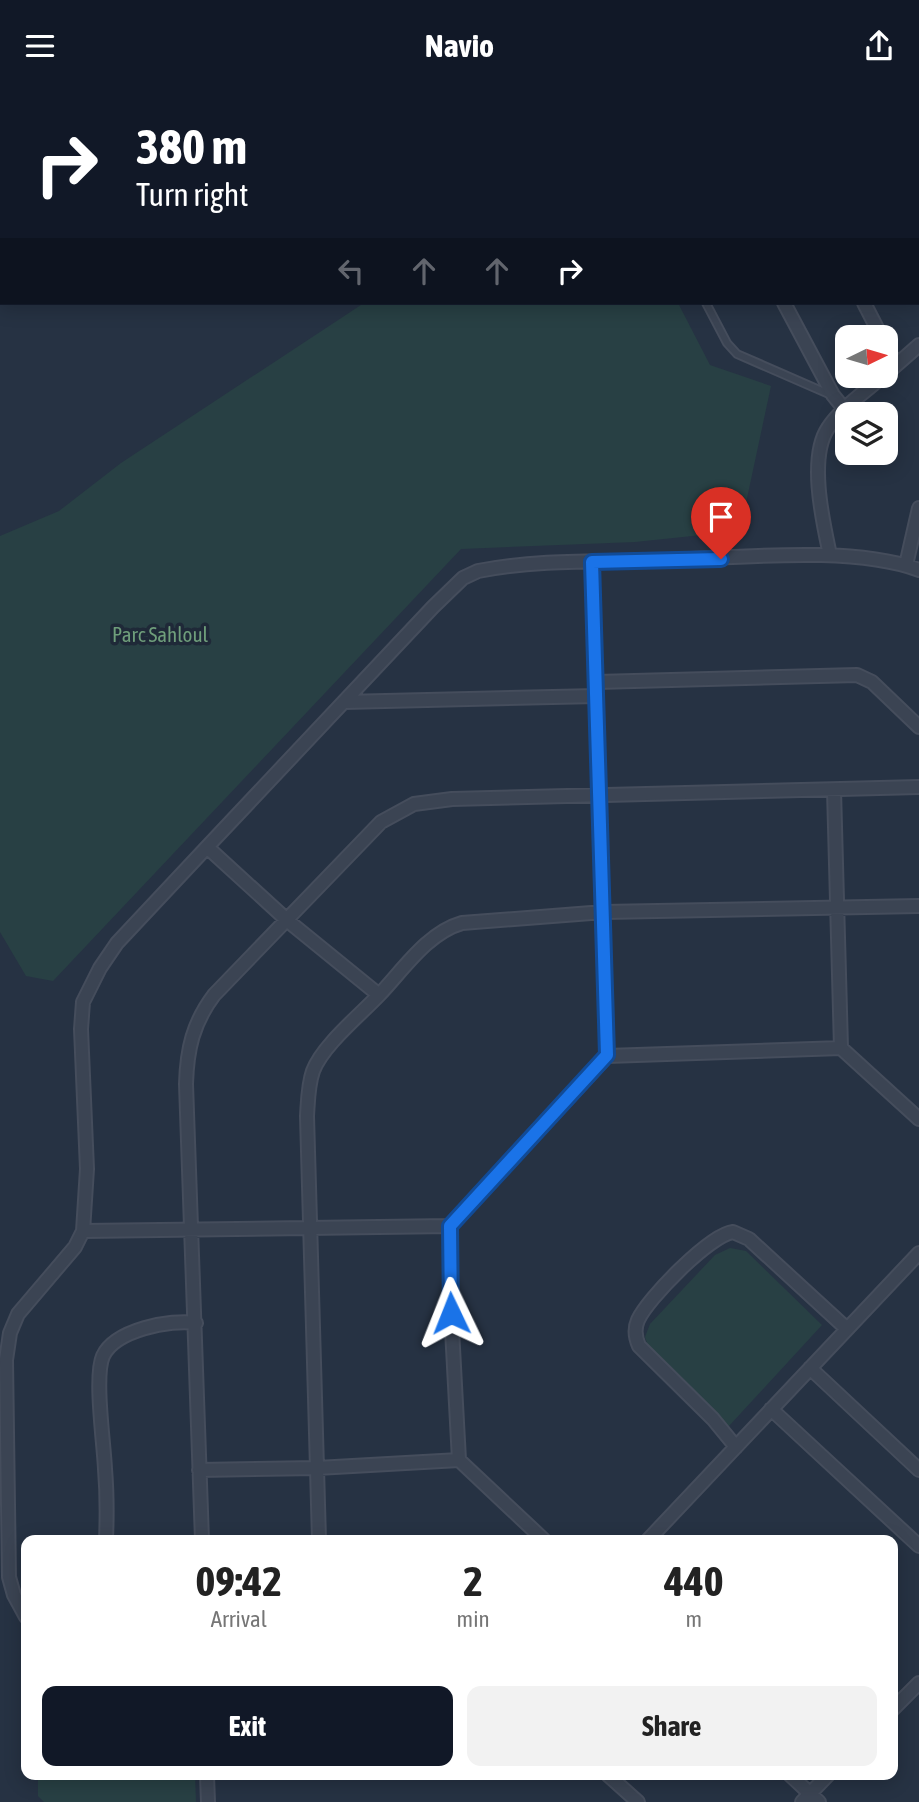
<!DOCTYPE html>
<html lang="en">
<head>
<meta charset="utf-8">
<style>
	body { margin:0; font-family:"Asap Condensed",sans-serif; background:#f2f2f2; color:#222; height:100vh; display:flex; flex-direction:column; font-size:26px; white-space:nowrap }
	* { box-sizing:border-box; margin:0 }
	p { font-size:23px; color:#767676 }
	.icon { flex:none; width:38px; height:38px; fill:none; stroke:currentColor; stroke-width:2; stroke-linecap:round; stroke-linejoin:round }
	.map { position:relative; flex:1; overflow:hidden }
	.side { position:absolute; left:21px; top:1444px; width:877px; height:245px; display:flex; flex-direction:column; background:#fff; border-radius:14px; box-shadow:0 4px 18px #0003 }
	.side>* { flex:none }
	.banner { position:absolute; left:0px; top:0px; width:920px; height:214px; box-shadow:0 4px 18px #0003; background:#111827; color:#fff; overflow:hidden }
	.needle { width:46px; rotate:85deg }
	.buttons { position:absolute; left:835px; top:234px; display:grid; gap:14px }
	.buttons a { display:grid; place-items:center; width:63px; height:63px; border-radius:14px; background:#fff; box-shadow:0 4px 18px #0003; font-size:35px }
	.pin { position:absolute; display:grid; place-items:center; width:60px; height:60px; color:#fff; margin:-72px -30px; border-radius:50% 50% 50% 0; rotate:-45deg; box-shadow:0 0 7px #0007 }
	.pin .icon { rotate:45deg }
	.me { position:absolute; width:77px; margin:-38px; rotate:358deg; stroke-linejoin:round; filter:drop-shadow(0 0 5px #0008) }
	.turn { display:flex; align-items:center; gap:24px; height:147px; padding:0 21px; font-size:32px }
	.turn .icon { width:91px; height:91px; stroke-width:2.5 }
	.turn b { display:block; font-size:49px; line-height:60px }
	.lanes { display:flex; align-items:center; height:66px; padding:0 21px; background:#0003; justify-content:center; gap:35px; direction:ltr }
	.lanes .off { opacity:.35 }
	.eta { display:flex; justify-content:space-evenly; align-items:center; height:119px; text-align:center }
	.eta b { font-size:42px; font-weight:700; line-height:49px }
	.action { display:flex; gap:14px; margin-top:auto; padding:14px 21px }
	.action a { flex:1; height:80px; border-radius:14px; background:#111827; color:#fff; font-size:28px; font-weight:700; line-height:80px; text-align:center }
	.action a+a { background:#f2f2f2; color:#222 }
	header { display:flex; justify-content:space-between; align-items:center; height:91px; padding:0 21px; background:#111827; color:#fff; font-size:32px; font-weight:700 }
	.map>svg:first-child { display:block }
</style>
</head>
<body>
<header><svg class="icon" aria-label="menu" viewBox="0 0 24 24"><path d="M4 6h16M4 12h16M4 18h16"/></svg>Navio<svg class="icon" aria-label="share" viewBox="0 0 24 24"><path d="M12 15V3M7 8l5-5 5 5M5 13v7h14v-7"/></svg></header>
<div class="map">
<svg width="919" height="1711" viewBox="0 0 919 1711">
	<rect width="100%" height="100%" fill="#263243"/>
	<path fill="#284044" d="M364,212H678L710,274L771,295L740,440L635,451L461,458L53,890L26,885L0,841V445L59,420L121,372Z
		M730,1157L746,1160L822,1234L729,1335L649,1258L645,1246L650,1233L715,1164Z
		M38,1684H195L196,1711H44L38,1705Z"/>
	<g fill="none" stroke-linecap="round" stroke-linejoin="round">
		<defs>
			<path id="lane" d="M623,2V0
				M706,212L727,252L737,263L831,304"/>
			<path id="street" d="M681,0L682,2
				M758,0L759,2
				M897,0L898,2
				M919,29V30
				M784,212L833,304L845,319
				M864,212L882,247
				M886,254L896,274
				M886,283L919,254
				M830,464C823,431 808,367 828,337C841,317 865,301 883,285
				M906,474L919,417
				M597,591L857,584L872,591L919,636
				M344,611L597,605
				M834,699L841,957L919,1028
				M379,904C403,879 427,842 462,832L604,821L919,815
				M607,965L841,957
				M83,1140L450,1135
				M810,1277L919,1379
				M771,1318L919,1455
				M736,1356L713,1328L639,1255C635,1246 634,1238 638,1229C648,1207 710,1144 733,1141L749,1148L847,1238
				M459,1369L317,1377L307,1025C308,1010 308,994 313,980C322,955 360,924 379,904L288,830L207,756L433,516L463,487L478,480C538,468 603,471 664,469C737,467 852,454 919,479
				M199,1379L317,1377L319,1449
				M106,1449C107,1425 107,1402 105,1378C104,1353 94,1285 103,1265C115,1239 170,1228 196,1232
				M202,1449L186,993C187,958 193,932 214,904L381,731L414,713L452,708L919,696
				M544,1449L459,1369L450,1201V1135L607,965L592,471
				M648,1449L919,1162
				M26,1526L14,1504L9,1486L6,1269L10,1242L18,1223L75,1156L83,1140L87,1078L81,938L83,911L100,877L117,852L207,756
				M892,1619L919,1592
				M207,1684L208,1711
				M608,1684L638,1711
				M790,1684L819,1711
				M802,1711L828,1684"/>
			<path id="highway" d="M78,2L79,0
				M0,201L2,198"/>
		</defs>
		<use href="#lane" stroke="#454d5c" stroke-width="10"/>
		<use href="#street" stroke="#454d5c" stroke-width="16"/>
		<use href="#highway" stroke="#454f5d" stroke-width="26"/>
		<use href="#lane" stroke="#3b4453" stroke-width="6"/>
		<use href="#street" stroke="#3b4453" stroke-width="12"/>
		<use href="#highway" stroke="#796d58" stroke-width="23"/>
	</g>
	<g fill="none" stroke-linecap="round" stroke-linejoin="round">
		<defs>
			<path id="route" d="M451,1222L450,1135L607,964L592,471L721,468"/>
		</defs>
		<use href="#route" stroke="#114b97" stroke-width="18"/>
		<use href="#route" stroke="#1a73e8" stroke-width="12"/>
	</g>
	<g text-anchor="middle" stroke-width="7" stroke-linejoin="round" paint-order="stroke">
		<g font-size="21" fill="#6f9e7b" stroke="#1f2938">
			<text x="160" y="551">Parc Sahloul</text>
		</g>
	</g>
</svg>
<div class="buttons">
<a><svg class="needle" viewBox="-14 -14 28 28"><path d="M0-13l5 13h-10z" fill="#e53935"/><path d="M0 13l5-13h-10z" fill="#767676"/></svg></a>
<a><svg class="icon" aria-label="layers" viewBox="0 0 24 24"><path d="M12 4l9 5-9 5-9-5zM3 14l9 5 9-5"/></svg></a>
</div>
<div class="pin" style="left:721px;top:468px;background:#d93025"><svg class="icon" aria-label="arrive" viewBox="0 0 24 24"><path d="M6 21V4h12l-3 4 3 4H6"/></svg></div>
<svg class="me" style="left:451px;top:1222px" viewBox="-20 -20 40 40"><path d="M0-17L14 15 0 8-14 15z" fill="#1a73e8" stroke="#fff" stroke-width="4"/></svg>
<div class="banner">
<div class="turn"><svg class="icon" aria-label="right" viewBox="0 0 24 24"><path d="M7 20v-9h11M14 6l5 5-5 5"/></svg><div><b>380 m</b>Turn right</div></div>
<div class="lanes"><svg class="icon off" aria-label="left" viewBox="0 0 24 24"><path d="M17 20v-9H6M10 6l-5 5 5 5"/></svg><svg class="icon off" aria-label="ahead" viewBox="0 0 24 24"><path d="M12 20V5M6 11l6-6 6 6"/></svg><svg class="icon off" aria-label="ahead" viewBox="0 0 24 24"><path d="M12 20V5M6 11l6-6 6 6"/></svg><svg class="icon" aria-label="right" viewBox="0 0 24 24"><path d="M7 20v-9h11M14 6l5 5-5 5"/></svg></div>
</div>
<section class="side">
<div class="eta">
<div><b>09:42</b><p>Arrival</p></div>
<div><b>2</b><p>min</p></div>
<div><b>440</b><p>m</p></div>
</div>
<div class="action"><a>Exit</a><a>Share</a></div>
</section>
</div>
</body>
</html>
